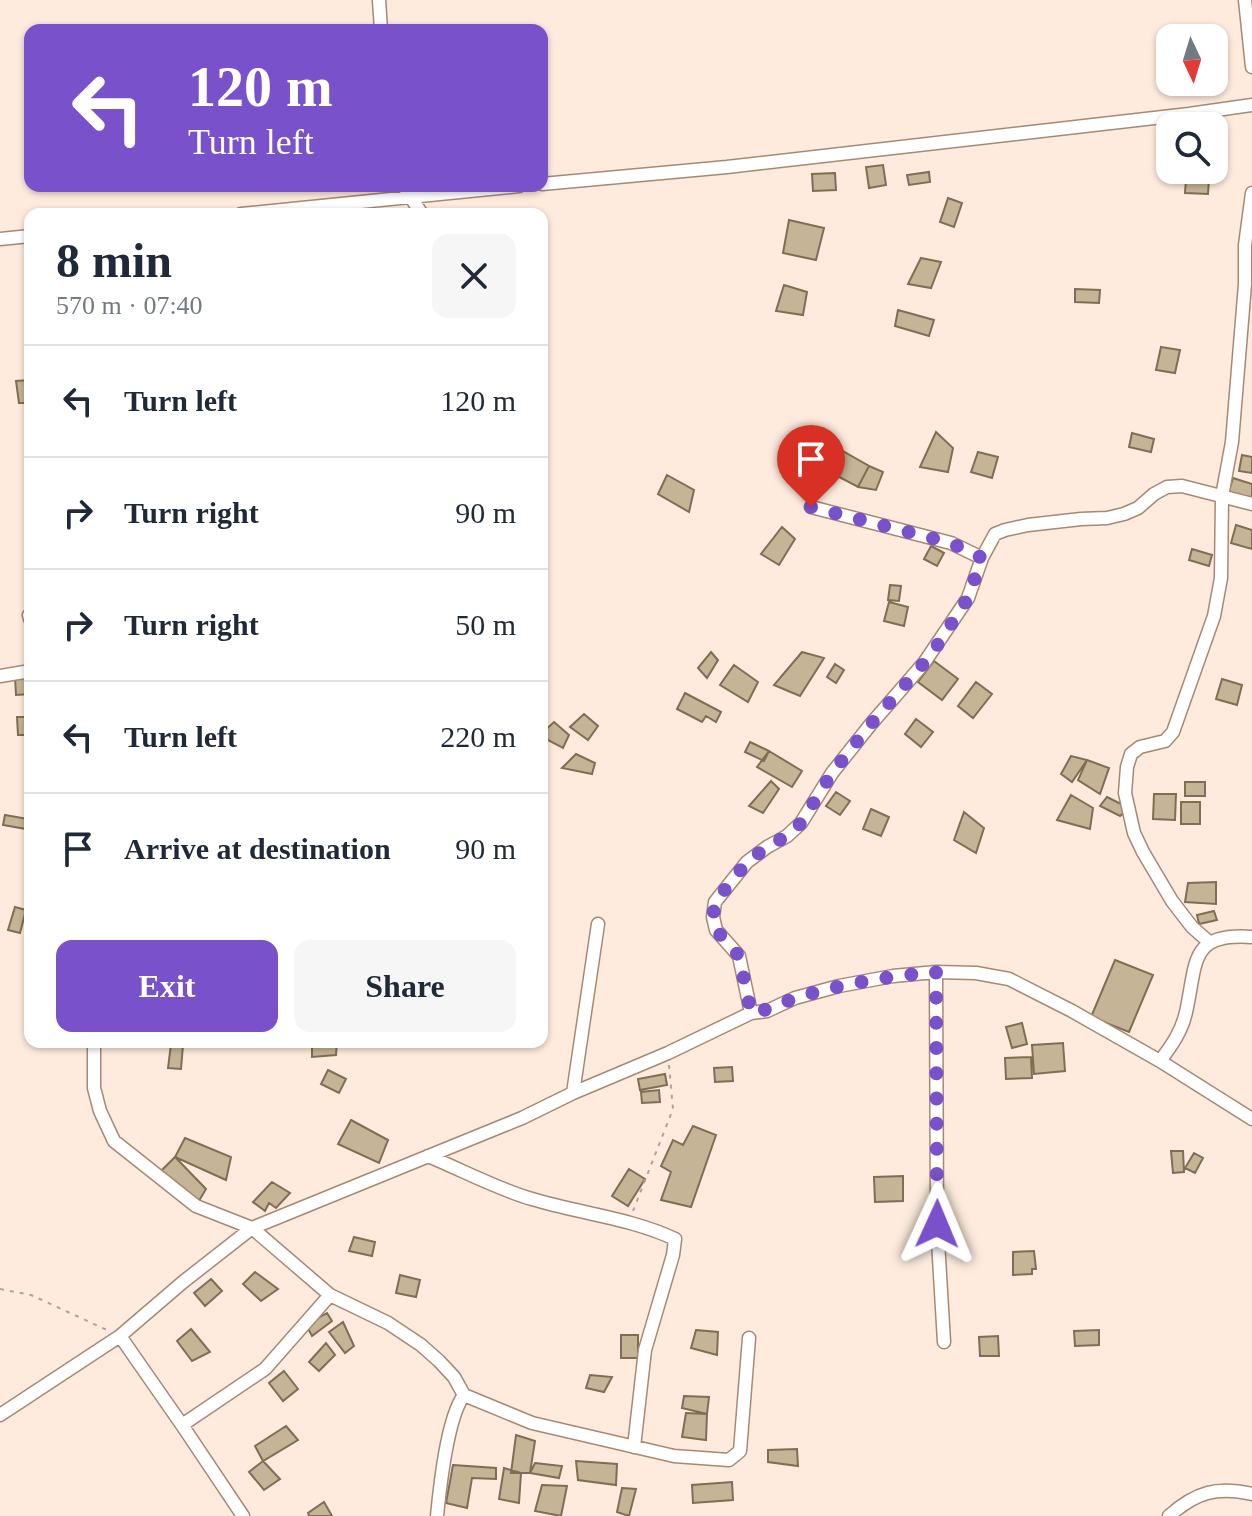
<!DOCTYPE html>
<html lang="en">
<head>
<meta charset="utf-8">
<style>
	body { margin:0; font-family:"Times New Roman",serif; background:#f6f6f7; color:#1f2937; height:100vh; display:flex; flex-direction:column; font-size:30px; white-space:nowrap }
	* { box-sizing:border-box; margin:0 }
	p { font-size:26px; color:#747a83 }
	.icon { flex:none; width:44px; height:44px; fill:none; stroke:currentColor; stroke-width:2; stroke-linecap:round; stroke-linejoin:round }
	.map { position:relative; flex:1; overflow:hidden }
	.sheet { position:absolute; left:24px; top:208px; width:524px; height:840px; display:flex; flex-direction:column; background:#fff; border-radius:16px; box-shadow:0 2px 6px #0004 }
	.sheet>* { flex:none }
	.banner { position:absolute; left:24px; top:24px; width:524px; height:168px; border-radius:16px; box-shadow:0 2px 6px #0004; background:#7951ca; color:#fff; overflow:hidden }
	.needle { width:52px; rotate:176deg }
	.controls { position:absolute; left:1156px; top:24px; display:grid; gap:16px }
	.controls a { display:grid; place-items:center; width:72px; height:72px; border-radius:16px; background:#fff; box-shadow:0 2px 6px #0004; font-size:40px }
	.pin { position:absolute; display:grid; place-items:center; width:68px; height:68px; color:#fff; margin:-82px -34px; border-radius:50% 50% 50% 0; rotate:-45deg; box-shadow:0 0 8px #0007 }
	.pin .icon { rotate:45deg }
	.me { position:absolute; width:88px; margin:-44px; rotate:1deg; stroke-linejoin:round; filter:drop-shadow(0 0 6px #0008) }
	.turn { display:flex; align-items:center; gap:28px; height:168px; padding:0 32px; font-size:36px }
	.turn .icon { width:104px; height:104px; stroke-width:2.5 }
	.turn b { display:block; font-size:56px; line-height:68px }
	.round { display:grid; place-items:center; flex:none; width:84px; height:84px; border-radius:16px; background:#f6f6f7 }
	.head { display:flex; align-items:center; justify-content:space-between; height:136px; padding:0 32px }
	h1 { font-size:48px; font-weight:700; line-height:60px }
	.action { display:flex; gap:16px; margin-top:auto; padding:16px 32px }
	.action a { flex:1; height:92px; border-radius:16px; background:#7951ca; color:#fff; font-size:32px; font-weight:700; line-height:92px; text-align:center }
	.action a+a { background:#f6f6f7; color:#1f2937 }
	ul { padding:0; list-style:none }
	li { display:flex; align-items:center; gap:24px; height:112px; padding:0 32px; border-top:2px solid #e0e1e3 }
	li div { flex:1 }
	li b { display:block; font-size:30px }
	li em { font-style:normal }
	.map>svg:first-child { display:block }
</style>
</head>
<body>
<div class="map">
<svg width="1252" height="1516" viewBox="0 0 1252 1516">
	<rect width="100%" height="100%" fill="#feebdd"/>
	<path fill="#c6b496" stroke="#7f6e52" stroke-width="2" d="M883,165L886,185L869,188L866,167Z
		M929,172L930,182L909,185L907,175Z
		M835,173L836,190L813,191L812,174Z
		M1186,178L1209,179L1208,194L1185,193Z
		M948,198L962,203L954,227L940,222Z
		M789,220L824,228L816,260L783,253Z
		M921,258L941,262L931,288L908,284Z
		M784,285L807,292L803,315L776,311Z
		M1075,289L1100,290L1099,303L1075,302Z
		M898,310L934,320L929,336L895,326Z
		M1161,347L1180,350L1175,373L1156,370Z
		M30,380V399H26V403H19L16,381Z
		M936,432L953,448L948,472L920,467Z
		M1132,433L1154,439L1151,452L1129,447Z
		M841,450L869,466L858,487L828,471Z
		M978,452L998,457L992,478L971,472Z
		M1242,455L1252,457V473L1239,471Z
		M869,466L883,472L876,490L858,487Z
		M667,475L694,490L689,512L658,494Z
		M1233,478L1252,484V501L1228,494Z
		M1236,525L1252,530V549L1231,543Z
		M782,527L795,539L779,565L761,554Z
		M931,546L944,553L937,566L924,559Z
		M1192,549L1212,555L1209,566L1189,560Z
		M890,585L901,586L899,601L888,600Z
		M889,602L908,607L904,626L884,621Z
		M711,652L718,660L707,678L698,668Z
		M802,652L824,658L800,696L774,685Z
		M934,661L958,679L942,700L918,682Z
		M835,664L844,670L836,683L827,677Z
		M734,665L758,682L748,702L720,685Z
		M30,676V694L16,695L15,677Z
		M1222,679L1242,685L1237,705L1216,699Z
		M976,682L992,694L973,718L958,706Z
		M685,693L721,712L716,722L706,716L702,722L677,709Z
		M584,714L598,726L588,740L570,727Z
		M17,717H30V735H18Z
		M916,719L933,732L921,747L905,734Z
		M554,722L569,735L563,748L542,737V733Z
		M750,742L769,751L764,761L745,752Z
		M769,751L802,771L792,787L757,767Z
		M576,754L595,763L592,774L562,768Z
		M1071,756L1087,760L1072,782L1061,774Z
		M1087,760L1109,768L1100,794L1078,780Z
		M771,781L779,789L763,813L749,806Z
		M1185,782H1205V796H1185Z
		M836,792L850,801L840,815L826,806Z
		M1154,794H1176L1175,820L1153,819Z
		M1071,795L1093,808L1090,829L1057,820Z
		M1107,797L1129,808L1120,816L1100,806Z
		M1181,802H1200V824H1181Z
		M871,809L889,817L881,836L863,829Z
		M964,812L984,828L976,853L954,840Z
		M5,815L28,819L26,829L3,825Z
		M1216,882V904L1185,902L1188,883Z
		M15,907L26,910L20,933L8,930Z
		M1214,911L1217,920L1199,924L1197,915Z
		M1115,960L1153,975L1129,1032L1091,1017Z
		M1022,1023L1027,1044L1012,1048L1006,1027Z
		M312,1042H337L336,1055L312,1057Z
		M1063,1043L1065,1071L1034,1074L1032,1045Z
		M171,1044L183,1045L181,1069L168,1068Z
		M1031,1057L1032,1078L1006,1079L1005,1058Z
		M732,1067L733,1081L715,1082L714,1068Z
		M328,1070L346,1079L339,1093L321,1084Z
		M665,1074L667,1085L640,1090L638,1079Z
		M659,1090L660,1102L642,1103L641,1092Z
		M351,1120L388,1140L379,1163L338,1144Z
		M693,1126L716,1135L691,1207L661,1200L671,1172L661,1166L673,1140L683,1145Z
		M185,1138L231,1157L226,1180L175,1157Z
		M1171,1151H1183L1184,1172L1173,1173Z
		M1194,1153L1203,1158L1195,1173L1185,1168Z
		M175,1157L206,1189L196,1206L157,1175Z
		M629,1169L645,1179L628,1206L612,1196Z
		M903,1176V1201L875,1202L874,1177Z
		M272,1182L290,1193L276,1208L269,1203L265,1211L253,1202Z
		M354,1237L375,1242L372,1256L349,1251Z
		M1034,1251L1036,1269H1032V1274L1013,1275V1252Z
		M255,1272L278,1289L261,1301L243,1284Z
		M400,1275L420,1280L416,1297L396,1293Z
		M211,1279L222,1291L205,1306L194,1293Z
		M327,1313L332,1321L312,1336L306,1325Z
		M343,1322L354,1346L345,1353L329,1332Z
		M191,1329L210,1352L192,1361L177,1341Z
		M696,1330L718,1332L717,1355L691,1348Z
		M1099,1330V1345L1075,1346L1074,1331Z
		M621,1335H638V1358H621Z
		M998,1336L999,1356H980L979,1337Z
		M326,1343L335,1355L319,1371L309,1362Z
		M284,1371L298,1389L283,1401L269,1383Z
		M590,1375L612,1377L604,1392L586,1388Z
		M684,1396L709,1397L707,1414L682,1408Z
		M686,1413L707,1414L706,1440L682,1437Z
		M286,1426L298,1440L263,1461L255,1446Z
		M516,1435L535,1441L530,1473H511Z
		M797,1449L798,1466L768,1462V1450Z
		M263,1461L280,1479L264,1490L249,1472Z
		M576,1461L617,1464L616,1485L578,1480Z
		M535,1463L562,1466L559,1478L530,1473Z
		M453,1465L496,1468V1479L472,1478L467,1508L446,1503Z
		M504,1468L521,1473L519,1503L499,1499Z
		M732,1482L733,1500L693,1503L692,1485Z
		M542,1485L567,1486L561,1516L535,1511Z
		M622,1488L636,1489L629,1516L617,1512Z
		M324,1502L332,1516H309L308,1513Z"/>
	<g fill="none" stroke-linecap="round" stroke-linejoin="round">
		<defs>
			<path id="street" d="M379,0L381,30
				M1245,0L1252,67
				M542,184L727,167L1189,114L1252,105
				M403,186L420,211V214
				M241,214L519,186
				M0,239L30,236
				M811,507L951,543L982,558
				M29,615L30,619
				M0,676L30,671
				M1209,942L1192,927L1172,901L1143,852L1134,833L1125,793L1127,767L1131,754L1140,747L1165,741L1173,732L1214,616L1221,578L1222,496L1232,442L1245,284V245L1252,193
				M936,972L937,1224L944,1342
				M751,1013L739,956L716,930L713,917L715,902L747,862L767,847L787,836L801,823L832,773L871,724L924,663L968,598L982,558L995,534L1005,530L1028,525L1081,519L1107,518L1124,514L1138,508L1154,494L1167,487L1182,486L1252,504
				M94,1042V1088L100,1111L114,1141L196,1206L252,1228L330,1295L388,1323L421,1345L439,1361L454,1377L464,1395C447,1418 440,1486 437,1516
				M1160,1061C1172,1045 1182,1031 1186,1012C1197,963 1189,932 1252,937
				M573,1093L598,924
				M428,1156C462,1170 497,1189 532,1199C578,1213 630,1218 675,1239L673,1255L645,1350L634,1447
				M120,1336L182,1425L243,1516
				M464,1395L532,1423L674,1456L729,1460L740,1451L749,1338
				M0,1415L120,1336L183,1282L252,1228L522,1118L573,1093L668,1053L751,1013L767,1011L795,998L839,986L893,976L936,972L976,973L1009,979L1072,1011L1160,1061L1252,1119
				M182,1425L265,1369L330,1295
				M1169,1516C1196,1492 1217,1486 1252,1494"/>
		</defs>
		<use href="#street" stroke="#a68974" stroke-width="15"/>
		<path stroke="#b2a296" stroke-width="2" stroke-dasharray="4 6" stroke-linecap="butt" d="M633,1211L673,1109L669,1065
			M0,1289L31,1295L107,1330"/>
		<use href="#street" stroke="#fff" stroke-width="12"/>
	</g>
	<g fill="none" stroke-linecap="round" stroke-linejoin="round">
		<path stroke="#7951ca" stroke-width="14" stroke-dasharray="0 25.2" d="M811,507L951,543L982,558L968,598L939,643L924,663L871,724L832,773L801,823L787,836L767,847L747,862L715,902L713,917L716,930L739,956L751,1013C771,1010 786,1000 805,995C848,983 891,976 936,972L937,1224"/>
	</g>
</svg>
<div class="controls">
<a><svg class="needle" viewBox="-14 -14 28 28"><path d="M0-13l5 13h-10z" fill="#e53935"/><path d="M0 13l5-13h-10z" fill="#747a83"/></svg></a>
<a><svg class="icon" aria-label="search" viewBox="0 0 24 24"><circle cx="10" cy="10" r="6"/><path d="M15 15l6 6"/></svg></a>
</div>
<div class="pin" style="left:811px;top:507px;background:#d93025"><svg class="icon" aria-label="arrive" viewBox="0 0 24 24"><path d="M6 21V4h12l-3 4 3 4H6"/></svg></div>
<svg class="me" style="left:937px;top:1224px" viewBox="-20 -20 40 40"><path d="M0-17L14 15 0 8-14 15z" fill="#7951ca" stroke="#fff" stroke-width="4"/></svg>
<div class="banner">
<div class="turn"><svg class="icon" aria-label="left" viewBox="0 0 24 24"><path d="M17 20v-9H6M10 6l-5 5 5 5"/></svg><div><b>120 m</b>Turn left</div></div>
</div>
<section class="sheet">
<div class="head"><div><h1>8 min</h1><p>570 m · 07:40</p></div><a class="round"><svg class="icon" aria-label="close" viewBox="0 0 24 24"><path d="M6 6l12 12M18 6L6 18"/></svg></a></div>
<ul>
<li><svg class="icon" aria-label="left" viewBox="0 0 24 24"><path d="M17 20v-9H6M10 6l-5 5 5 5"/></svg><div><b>Turn left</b></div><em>120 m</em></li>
<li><svg class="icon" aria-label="right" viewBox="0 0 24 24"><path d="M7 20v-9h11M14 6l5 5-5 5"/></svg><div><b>Turn right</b></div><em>90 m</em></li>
<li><svg class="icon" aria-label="right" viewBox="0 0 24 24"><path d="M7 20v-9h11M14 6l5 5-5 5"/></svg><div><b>Turn right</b></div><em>50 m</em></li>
<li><svg class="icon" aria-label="left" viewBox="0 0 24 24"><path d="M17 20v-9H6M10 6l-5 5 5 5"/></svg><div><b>Turn left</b></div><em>220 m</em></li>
<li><svg class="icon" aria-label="arrive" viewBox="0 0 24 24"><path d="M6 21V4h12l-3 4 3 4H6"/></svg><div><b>Arrive at destination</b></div><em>90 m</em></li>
</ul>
<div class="action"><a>Exit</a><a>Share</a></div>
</section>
</div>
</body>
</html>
